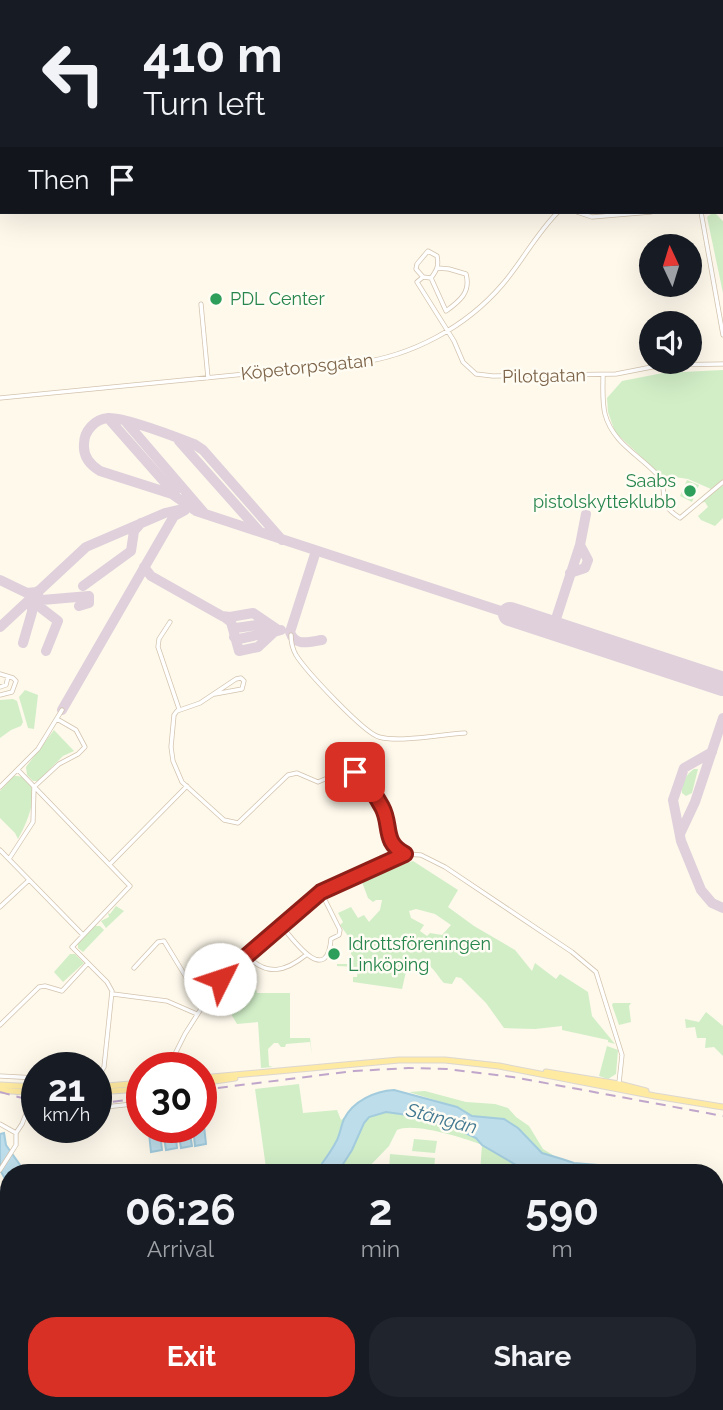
<!DOCTYPE html>
<html lang="en">
<head>
<meta charset="utf-8">
<style>
	body { margin:0; font-family:Raleway,sans-serif; background:#20242c; color:#f1f3f6; height:100vh; display:flex; flex-direction:column; font-size:26px; white-space:nowrap }
	* { box-sizing:border-box; margin:0 }
	p { font-size:23px; color:#9ea1a6 }
	.icon { flex:none; width:38px; height:38px; fill:none; stroke:currentColor; stroke-width:2; stroke-linecap:round; stroke-linejoin:round }
	.map { position:relative; flex:1; overflow:hidden }
	.side { position:absolute; left:0px; top:1164px; width:724px; height:247px; display:flex; flex-direction:column; background:#171b24; border-radius:28px 28px 0 0; box-shadow:0 7px 28px #0002 }
	.side>* { flex:none }
	.guide { position:absolute; left:0px; top:0px; width:724px; height:214px; box-shadow:0 7px 28px #0002; background:#171b24; color:#f1f3f6; overflow:hidden }
	.needle { width:46px; rotate:356deg }
	.buttons { position:absolute; left:639px; top:234px; display:grid; gap:14px }
	.buttons a { display:grid; place-items:center; width:63px; height:63px; border-radius:50%; background:#171b24; box-shadow:0 7px 28px #0002; font-size:35px }
	.speed { position:absolute; left:21px; top:1052px; display:flex; gap:14px; font-size:35px; font-weight:700; text-align:center }
	.speed>* { display:grid; place-content:center; width:91px; height:91px; border-radius:50%; background:#171b24; box-shadow:0 7px 28px #0002; line-height:1 }
	.speed small { font-size:18px; font-weight:400 }
	.speed .limit { border:10px solid #d22; background:#fff; color:#111 }
	.pin { position:absolute; display:grid; place-items:center; width:60px; height:60px; color:#fff; margin:-30px; border-radius:14px; box-shadow:0 4px 10px #0006 }
	.me { position:absolute; width:77px; margin:-38px; rotate:49deg; stroke-linejoin:round; filter:drop-shadow(0 0 5px #0008) }
	.turn { display:flex; align-items:center; gap:24px; height:147px; padding:0 28px; font-size:32px }
	.turn .icon { width:91px; height:91px; stroke-width:2.5 }
	.turn b { display:block; font-size:49px; line-height:60px }
	.then { display:flex; align-items:center; height:66px; padding:0 28px; background:#0003; gap:14px; font-size:26px }
	.eta { display:flex; justify-content:space-evenly; align-items:center; height:119px; text-align:center }
	.eta b { font-size:42px; font-weight:700; line-height:49px }
	.action { display:flex; gap:14px; margin-top:auto; padding:14px 28px }
	.action a { flex:1; height:80px; border-radius:28px; background:#d93025; color:#fff; font-size:28px; font-weight:700; line-height:80px; text-align:center }
	.action a+a { background:#20242c; color:#f1f3f6 }
	.map>svg:first-child { display:block }
</style>
</head>
<body>
<div class="map">
<svg width="723" height="1410" viewBox="0 0 723 1410">
	<rect width="100%" height="100%" fill="#fef9eb"/>
	<path fill="#d1eec7" fill-rule="evenodd" d="M714,212L723,221V293L707,217Z
		M723,370V479L711,489L688,479L675,477L670,484L615,432L608,412L607,398L622,381L663,373Z
		M687,480L699,485L692,502L680,496Z
		M723,485V518L715,526L701,520L698,516L708,507L705,502L700,503Z
		M25,690L38,695L34,729L28,728L19,697Z
		M13,699L17,701L23,722L21,726L11,730L0,738V700Z
		M54,730L74,751L63,756L38,781H33L27,775L26,767Z
		M694,769H698L692,793L686,796L682,793C681,784 686,774 694,769Z
		M14,776C48,776 27,824 18,839L15,833L0,818V791Z
		M413,861L458,890L448,907L474,926L515,950L532,971L535,963L556,979L560,974L588,992L592,1016L615,1044L608,1042V1040L562,1030V1026L535,1029L504,1028L486,1003L461,978L456,977L452,984L444,983C433,970 428,956 408,963L402,989L353,982V977H357L358,967L337,966V964H348L349,960H353L354,958L351,954V940L340,925L343,922L338,913L351,907L358,918L364,915L369,922L380,910L382,900H376L373,902L368,898L362,882C371,878 375,871 386,868C395,865 404,865 413,861ZM416,909L435,914L451,925L442,935L430,933L427,936L420,931L424,925L411,918L409,911Z
		M116,906L124,911L106,928L101,921L109,917L108,913L110,914Z
		M95,926H100L104,930L83,952L78,948V943Z
		M70,954H75L84,963L63,982L54,972Z
		M256,989L257,993H290V1038H310L312,1055L310,1042L286,1044L285,1047H281L278,1043H274L268,1049L269,1066L273,1067L261,1068L258,1022L237,1024L231,1014H214L205,1006L215,991Z
		M613,1003H631L629,1006L631,1022L619,1025L612,1005Z
		M706,1012L723,1026V1056L714,1047L705,1048L706,1038H697L695,1027L686,1028L685,1019L699,1022Z
		M607,1046L618,1050L616,1074L608,1079L599,1076Z
		M299,1084L303,1113L337,1110L341,1120L345,1117L338,1138L316,1172H263L266,1168L255,1089Z
		M425,1091L466,1102L495,1104L508,1108L516,1117L529,1126L543,1149L556,1157L542,1153L518,1128L504,1119L472,1116L457,1107L409,1092Z
		M386,1112L415,1116L453,1127L476,1138L482,1145L528,1172H480L482,1145C464,1138 414,1122 397,1130L389,1146L364,1172H338C344,1163 364,1121 369,1117C373,1114 381,1114 386,1112Z
		M414,1139L437,1141L435,1153L412,1151Z
		M390,1154L435,1158L434,1172H389Z
		M5,1193L9,1196V1251H5L0,1228V1197Z
		M42,1402H105L111,1408L110,1410H52Z
		M263,1402H399V1410H262Z
		M401,1402H441L440,1410H400Z
		M539,1402H569L574,1410H537Z
		M620,1402H684L691,1410H609Z"/>
	<path fill="#bdddea" stroke="#a2cbdd" stroke-width="2" d="M394,1090L457,1107L472,1116L504,1119L518,1128L542,1153L562,1159L574,1163L634,1168L642,1172H528L482,1145L476,1138L453,1127L415,1116L386,1112L369,1117L364,1123L352,1150L338,1172H316C323,1162 331,1152 337,1140C340,1134 341,1126 344,1119C353,1101 375,1091 394,1090Z
		M204,1126L206,1144L195,1146L193,1127Z
		M189,1128L192,1146L181,1148L178,1129Z
		M175,1130L177,1148L166,1150L163,1131Z
		M160,1132L162,1150L151,1152L149,1133Z
		M4,1133L6,1145L25,1172H9V1186L0,1170V1134Z
		M723,1202V1239H716V1207Z"/>
	<g fill="none" stroke-linecap="round" stroke-linejoin="round">
		<path stroke="#a2cbdd" stroke-width="2" d="M588,1402L593,1410
			M604,1402L605,1407"/>
		<path stroke="#dfd0db" stroke-width="10" d="M108,418L175,494
			M126,422L205,514
			M179,441L260,532
			M282,540L203,450L194,444C176,437 125,417 108,418C95,419 84,431 84,444C83,456 90,465 100,471L172,494L196,511L510,614
			M316,551L290,632C295,647 309,642 322,640
			M144,567L151,576L222,616L230,617L253,613L278,630
			M570,573L585,568L588,560L580,545
			M0,580L27,593L37,592
			M83,586L131,551L134,531L141,523
			M38,591V597L42,600L89,596V603L79,606
			M32,601L58,621L46,651
			M223,616L231,622L239,651L258,647L274,632L281,630
			M232,626L236,628L257,625L272,628
			M0,627L86,547L165,513L178,510
			M553,628L580,545L586,514
			M234,637L239,639L271,632
			M23,643L32,612V599
			M62,710L174,516L185,510
			M712,752L684,768L673,800L681,841L701,890L712,903L723,908
			M680,834L695,802L723,718"/>
		<path stroke="#dfd0db" stroke-width="24" d="M510,614L723,684"/>
		<defs>
			<path id="minor" d="M195,0L196,2
				M392,0V2
				M406,2L413,0
				M0,62L2,61
				M577,212L592,217L651,212
				M701,212L723,335
				M423,277L417,282L454,341L463,362L476,374L493,376L616,374L662,365L723,364
				M431,278C437,270 439,266 437,256L428,251L417,264L416,269L423,277L431,278L446,311C460,301 471,292 466,274L449,269L438,268
				M201,304L208,378
				M603,376C603,388 602,402 605,414C613,445 644,457 662,480C666,501 659,504 680,518L723,482
				M0,398L357,363C412,356 466,327 502,285C522,262 536,234 558,212
				M170,622L159,639L158,647L179,709
				M291,635C291,643 292,648 296,655C306,671 364,733 379,737C400,743 443,734 465,733
				M0,674L13,678L16,681L12,692L0,695
				M0,687L6,685L8,677
				M215,694L242,689L244,681L241,678L236,679L200,703L177,711L174,715L171,747L173,761L182,782L224,820L238,823L288,775L297,773L318,782L351,768C363,779 375,793 382,807C392,825 382,842 405,854
				M18,770L130,886L72,947L107,982L112,991L104,1067L96,1080
				M0,787L38,749L62,710
				M0,850L83,935
				M9,859L33,822L34,787L59,764L78,754L85,747L76,730L57,719
				M110,864L187,786
				M0,907L29,880
				M281,925C293,940 327,987 331,939L339,935L340,930L321,892
				M247,956C268,977 286,971 306,955
				M134,968L158,942L164,941L203,1005
				M113,994L167,1001L197,1014
				M0,1025L39,987L45,986L62,991L88,963
				M175,1056V1068
				M171,1068L172,1060L185,1034L220,979L309,900L323,891L405,854L421,855L445,867L572,952L596,972L622,1055L619,1083
				M0,1076L37,1078
				M96,1108L142,1103
				M0,1124L16,1133
				M16,1133L22,1124L28,1109L37,1106
				M0,1170L16,1145V1133
				M716,1298H719V1318L716,1325
				M0,1337L9,1339
				M0,1378H9
				M193,1402L195,1410
				M607,1402L610,1407L617,1402
				M497,1409L504,1410
				M465,1410V1407L470,1410
				M535,1410L536,1402"/>
			<path id="major" d="M546,1072L619,1084L646,1091
				M201,1078L399,1060H445L499,1066L655,1096L723,1107
				M201,1083L235,1078
				M0,1085L37,1087
				M96,1087L142,1083
				M0,1090L37,1093
				M96,1092L142,1089
				M0,1287H9
				M0,1293H9
				M573,1402L578,1410
				M582,1402L587,1410"/>
		</defs>
		<use href="#minor" stroke="#d3c3ae" stroke-width="5"/>
		<use href="#major" stroke="#ddd7d0" stroke-width="7"/>
		<use href="#minor" stroke="#fff" stroke-width="3.5"/>
		<use href="#major" stroke="#ffeaa1" stroke-width="5"/>
		<path stroke="#c0a6cb" stroke-width="2" stroke-dasharray="10 7" stroke-linecap="butt" d="M0,198L2,197
			M201,1090L354,1071L409,1068L447,1069L513,1077L723,1116
			M0,1092L37,1102
			M96,1104L142,1098"/>
	</g>
	<g fill="none" stroke-linecap="round" stroke-linejoin="round">
		<defs>
			<path id="route" d="M220,979L321,892L405,854C382,842 392,825 382,807C376,795 365,782 355,772"/>
		</defs>
		<use href="#route" stroke="#8d1f18" stroke-width="18"/>
		<use href="#route" stroke="#d93025" stroke-width="12"/>
	</g>
	<g fill="#2e9e5b" stroke="#fffcf3" stroke-width="2.5">
		<circle cx="216" cy="299" r="7"/>
		<circle cx="690" cy="491" r="7"/>
		<circle cx="334" cy="954" r="7"/>
	</g>
	<g text-anchor="middle" stroke-width="5" stroke-linejoin="round" paint-order="stroke">
		<g font-size="18" fill="#27864d" stroke="#fffcf3" text-anchor="start">
			<text x="230" y="305">PDL Center</text>
			<text x="676" y="487" text-anchor="end">Saabs<tspan x="676" dy="21">pistolskytteklubb</tspan></text>
			<text x="348" y="950">Idrottsföreningen<tspan x="348" dy="21">Linköping</tspan></text>
		</g>
		<g font-size="18" fill="#7c644a" stroke="#fffcf3">
			<text transform="translate(307 367) rotate(-6)" y="6">Köpetorpsgatan</text>
			<text transform="translate(544 376) rotate(-1)" y="6">Pilotgatan</text>
		</g>
		<g font-size="19" font-style="italic" fill="#417891" stroke="#fffcf3">
			<text transform="translate(442 1118) rotate(15)" y="7">Stångån</text>
		</g>
	</g>
</svg>
<div class="buttons">
<a><svg class="needle" viewBox="-14 -14 28 28"><path d="M0-13l5 13h-10z" fill="#e53935"/><path d="M0 13l5-13h-10z" fill="#9ea1a6"/></svg></a>
<a><svg class="icon" aria-label="sound" viewBox="0 0 24 24"><path d="M4 9h4l5-4v14l-5-4H4zM17 9q2 3 0 6"/></svg></a>
</div>
<div class="speed"><div>21<small>km/h</small></div><div class="limit">30</div></div>
<div class="pin" style="left:355px;top:772px;background:#d93025"><svg class="icon" aria-label="arrive" viewBox="0 0 24 24"><path d="M6 21V4h12l-3 4 3 4H6"/></svg></div>
<svg class="me" style="left:220px;top:979px" viewBox="-20 -20 40 40"><circle r="19" fill="#fff"/><path d="M0-13L10 11 0 6-10 11z" fill="#d93025"/></svg>
<div class="guide">
<div class="turn"><svg class="icon" aria-label="left" viewBox="0 0 24 24"><path d="M17 20v-9H6M10 6l-5 5 5 5"/></svg><div><b>410 m</b>Turn left</div></div>
<div class="then">Then<svg class="icon" aria-label="arrive" viewBox="0 0 24 24"><path d="M6 21V4h12l-3 4 3 4H6"/></svg></div>
</div>
<section class="side">
<div class="eta">
<div><b>06:26</b><p>Arrival</p></div>
<div><b>2</b><p>min</p></div>
<div><b>590</b><p>m</p></div>
</div>
<div class="action"><a>Exit</a><a>Share</a></div>
</section>
</div>
</body>
</html>
